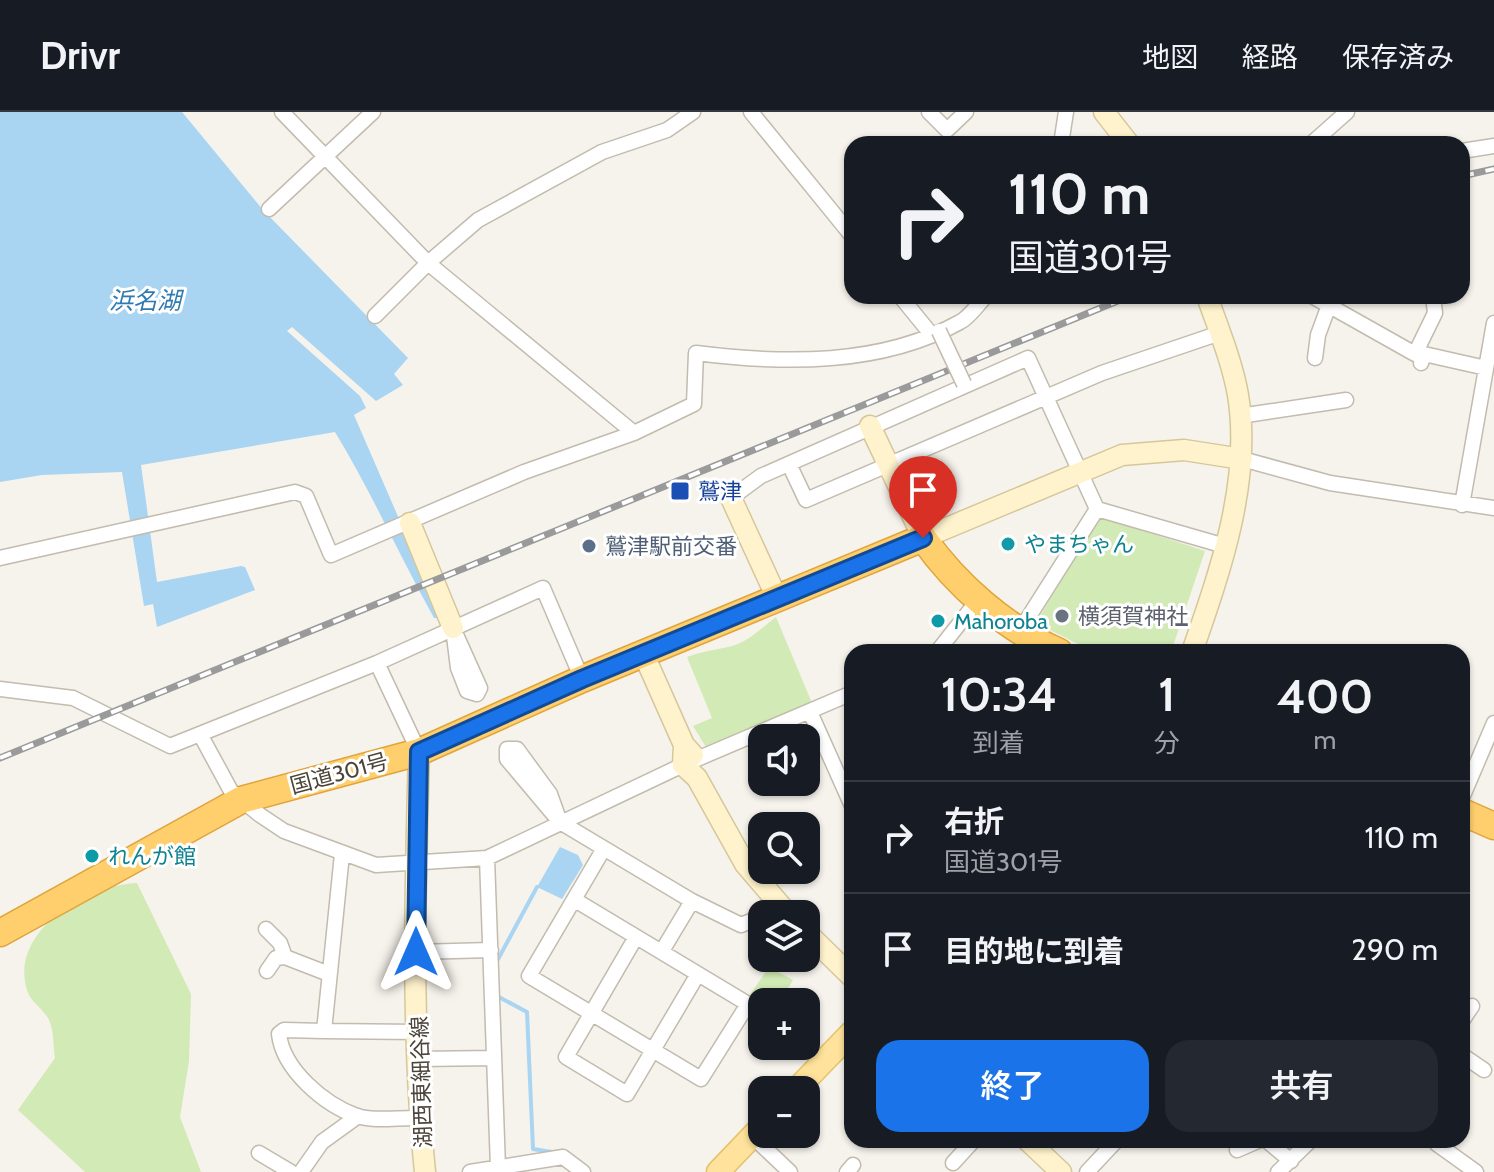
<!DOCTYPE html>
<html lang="ja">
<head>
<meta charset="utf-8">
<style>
	body { margin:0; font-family:Cabin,"Noto Sans JP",sans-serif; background:#242831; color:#f1f3f6; height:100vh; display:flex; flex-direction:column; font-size:30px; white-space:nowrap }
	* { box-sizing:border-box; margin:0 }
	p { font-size:26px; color:#9ea1a6 }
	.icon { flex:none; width:44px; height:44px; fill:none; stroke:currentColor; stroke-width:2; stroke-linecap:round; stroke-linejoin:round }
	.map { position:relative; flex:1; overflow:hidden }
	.details { position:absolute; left:844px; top:532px; width:626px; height:504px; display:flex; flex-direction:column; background:#171b24; border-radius:24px; box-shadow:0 2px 6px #0004 }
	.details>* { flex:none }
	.guide { position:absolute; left:844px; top:24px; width:626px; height:168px; border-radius:24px; box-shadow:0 2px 6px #0004; background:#171b24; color:#f1f3f6; overflow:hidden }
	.fabs { position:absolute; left:748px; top:612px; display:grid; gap:16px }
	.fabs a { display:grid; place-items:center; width:72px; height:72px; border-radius:16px; background:#171b24; box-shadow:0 2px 6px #0004; font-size:40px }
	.pin { position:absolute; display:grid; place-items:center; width:68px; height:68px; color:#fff; margin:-82px -34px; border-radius:50% 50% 50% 0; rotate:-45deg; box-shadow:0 0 8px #0007 }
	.pin .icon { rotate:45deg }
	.me { position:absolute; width:88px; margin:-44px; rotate:0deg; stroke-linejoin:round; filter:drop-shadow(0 0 6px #0008) }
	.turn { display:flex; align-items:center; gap:28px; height:168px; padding:0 32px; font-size:36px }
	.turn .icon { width:104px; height:104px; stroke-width:2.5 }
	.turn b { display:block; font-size:56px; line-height:68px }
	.eta { display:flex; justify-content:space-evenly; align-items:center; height:136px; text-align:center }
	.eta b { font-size:48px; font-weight:600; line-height:56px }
	.cta { display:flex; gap:16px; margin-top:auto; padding:16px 32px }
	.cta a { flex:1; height:92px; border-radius:24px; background:#1a73e8; color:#fff; font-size:32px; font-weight:600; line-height:92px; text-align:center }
	.cta a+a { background:#242831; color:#f1f3f6 }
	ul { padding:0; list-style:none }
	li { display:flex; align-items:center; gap:24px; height:112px; padding:0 32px; border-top:2px solid #363941 }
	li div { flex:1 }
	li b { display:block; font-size:30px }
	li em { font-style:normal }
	header { display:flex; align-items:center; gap:48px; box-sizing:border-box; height:112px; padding:0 40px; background:#171b24; border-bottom:2px solid #363941 }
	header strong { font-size:38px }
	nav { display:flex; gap:44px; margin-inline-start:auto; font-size:28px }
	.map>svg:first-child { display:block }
</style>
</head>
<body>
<header>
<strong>Drivr</strong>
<nav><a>地図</a><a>経路</a><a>保存済み</a></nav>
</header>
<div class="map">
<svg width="1494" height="1060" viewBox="0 0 1494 1060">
	<rect width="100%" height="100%" fill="#f6f3ec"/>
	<path fill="#d2eab5" d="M1104,406L1205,439L1171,540H1094L1036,511L1095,409Z
		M776,505L812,591L706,635L693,614L712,606L687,545C703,539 716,538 732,534C750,529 762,515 776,505Z
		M137,771L191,882L189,949L180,1005L201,1060H85L18,998L55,946C53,934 54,918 49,908C44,897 30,890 27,878C9,819 87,773 137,771Z
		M769,855L793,868L780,890H762V896L747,887Z"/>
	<path fill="#a9d4f2" d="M0,0H182L263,98L408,246L394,262L403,273L376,289L292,215L287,219L360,284L366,296L354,303L442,506H434C400,445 372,381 335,320L141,353L157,470L241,454L245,455L255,478L157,515L153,492L144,494L122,360L42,363L0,370Z
		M560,735L578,743L583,753L562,787L537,775Z"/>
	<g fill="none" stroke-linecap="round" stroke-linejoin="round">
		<path stroke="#a9d4f2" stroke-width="4" d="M496,851L537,775
			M497,884L527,900L533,1037L552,1040"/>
		<defs>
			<path id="street" d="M282,0L428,151L634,321
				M751,0L852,124
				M929,0L947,18L966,0
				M1061,32L1066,0
				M1311,32L1347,0
				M1462,39L1494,34
				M269,97L373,0
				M900,184L931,222
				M1312,184L1415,242L1435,201L1433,184
				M375,204L428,151L478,108L602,40L667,18L693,0
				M1315,246L1318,223L1329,193
				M1421,251L1424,242L1486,256
				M1240,304L1346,288
				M1242,347L1330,371L1494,396
				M789,352L806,388L1102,261L1220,221
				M731,386L761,364L1028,246L1097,397L1225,434
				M1462,393L1494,211
				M0,446L295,380L306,384L331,443L524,360L634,321L694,292L696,241C783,252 881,254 960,210C970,205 978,192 986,184
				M453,516L480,576L477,582L467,579L458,556Z
				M1021,517L1097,397
				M937,540L978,488
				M377,551L419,640
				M0,577L73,586L170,634L377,551L543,476L582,567
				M810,600L852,694
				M200,622L231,679L260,703L284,719L376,753L487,746L683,653
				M697,647L852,581
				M1462,686L1494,611
				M560,710L550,682L517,637H507V647L560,710L692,789L741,813L756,807L775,790
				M342,742L324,919L418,920
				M487,746L498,1056
				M575,788L748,892L701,967L529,864L603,738
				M266,817L280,831L285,845L329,862
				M636,825L566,945L627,982L698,862
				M662,839L692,789
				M416,840L491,838
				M267,859L276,846L285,845
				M1462,909L1472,894
				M324,919L284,918L279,922C283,958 325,993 357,1004C374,1010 401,1005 420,1006
				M1462,943L1484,958
				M418,947L494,946
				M752,1024L790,1060
				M1266,1028L1291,1049
				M1437,1032L1476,1060
				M1237,1038L1260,1028
				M259,1041L291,1060
				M953,1051L974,1028
				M301,1060L322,1030L358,1004
				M470,1060L563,1045L583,1060
				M847,1060L853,1053
				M1087,1060L1117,1028
				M1278,1060L1311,1028"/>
			<path id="secondary" d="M1104,0L1129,32
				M870,314L923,426L1122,343L1184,338L1242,347
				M731,386L777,486
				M410,411L453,516
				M1192,540C1220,460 1252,369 1238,283C1232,249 1218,216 1207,184
				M644,543L684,633L693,643
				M684,633L683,653L697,666L745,752L788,802
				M419,640C415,779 411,921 425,1060
				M806,820L852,865
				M1027,1028L1061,1060"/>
			<path id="primary" d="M796,978L852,920
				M718,1060L762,1014"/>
			<path id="highway" d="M1462,700L1494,714
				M0,821L241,688L419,640L582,567L923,426C956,473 1005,516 1059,540"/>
		</defs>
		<use href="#street" stroke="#c2bbae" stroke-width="17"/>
		<use href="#secondary" stroke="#d6c79b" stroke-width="23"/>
		<use href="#primary" stroke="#e6c16a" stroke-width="25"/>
		<use href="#highway" stroke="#e0a43c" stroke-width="29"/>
		<use href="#street" stroke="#fff" stroke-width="14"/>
		<use href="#secondary" stroke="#fff3cd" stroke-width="20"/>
		<use href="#primary" stroke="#ffe39c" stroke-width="22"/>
		<use href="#highway" stroke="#ffcf6e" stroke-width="26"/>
		<defs>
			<path id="rail" d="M1462,64L1494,57
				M0,646L1130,184"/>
		</defs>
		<use href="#rail" stroke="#9a9a9a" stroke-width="7"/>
		<use href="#rail" stroke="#fff" stroke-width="4" stroke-dasharray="12" stroke-linecap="butt"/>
		<defs>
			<path id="street-bridge" d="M939,219L964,272"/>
		</defs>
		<use href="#street-bridge" stroke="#c2bbae" stroke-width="17" stroke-linecap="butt"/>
		<use href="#street-bridge" stroke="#fff" stroke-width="14"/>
	</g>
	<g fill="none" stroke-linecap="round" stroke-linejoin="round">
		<defs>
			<path id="route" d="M416,840L419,640L582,567L923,426"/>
		</defs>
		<use href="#route" stroke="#114b97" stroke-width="20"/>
		<use href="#route" stroke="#1a73e8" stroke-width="14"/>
	</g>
	<rect fill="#1a4fb4" stroke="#fff" stroke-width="3" x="670" y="369" width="20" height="20" rx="4"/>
	<g fill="#0f9aa8" stroke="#fff" stroke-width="3">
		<circle cx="1008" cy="432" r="8"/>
		<circle cx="938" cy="509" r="8"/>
		<circle cx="92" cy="744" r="8"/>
	</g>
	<circle fill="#5c6f8a" stroke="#fff" stroke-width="3" cx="589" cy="434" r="8"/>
	<circle fill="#6b7280" stroke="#fff" stroke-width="3" cx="1062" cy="504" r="8"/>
	<g text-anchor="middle" stroke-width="6" stroke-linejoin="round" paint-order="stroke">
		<g font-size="22" fill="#164399" stroke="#fff" text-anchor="start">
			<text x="698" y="387">鷲津</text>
		</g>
		<g font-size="22" fill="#0d838f" stroke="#fff" text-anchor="start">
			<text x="1024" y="440">やまちゃん</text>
			<text x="954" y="517">Mahoroba</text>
			<text x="108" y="752">れんが館</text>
		</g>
		<g font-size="22" fill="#4e5e75" stroke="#fff" text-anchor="start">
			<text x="605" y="442">鷲津駅前交番</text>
		</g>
		<g font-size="22" fill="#5b616d" stroke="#fff" text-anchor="start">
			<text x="1078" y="512">横須賀神社</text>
		</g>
		<g font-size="22" fill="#4b4439" stroke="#fff">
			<text transform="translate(339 661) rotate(-15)" y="8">国道301号</text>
			<text transform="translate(421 970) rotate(-92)" y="8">湖西東細谷線</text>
		</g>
		<g font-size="24" font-style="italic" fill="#2e7ab2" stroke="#fff">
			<text x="145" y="197">浜名湖</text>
		</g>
	</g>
</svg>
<div class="fabs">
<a><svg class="icon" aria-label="sound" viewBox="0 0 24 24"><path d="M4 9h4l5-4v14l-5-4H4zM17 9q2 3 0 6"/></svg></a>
<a><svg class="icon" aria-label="search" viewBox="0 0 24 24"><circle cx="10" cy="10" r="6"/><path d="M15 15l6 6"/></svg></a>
<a><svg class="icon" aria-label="layers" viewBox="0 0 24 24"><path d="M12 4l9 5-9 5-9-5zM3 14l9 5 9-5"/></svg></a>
<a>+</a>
<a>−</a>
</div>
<div class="pin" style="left:923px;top:426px;background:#d93025"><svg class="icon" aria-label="arrive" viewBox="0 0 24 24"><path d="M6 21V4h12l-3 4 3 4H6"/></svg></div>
<svg class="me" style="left:416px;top:840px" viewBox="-20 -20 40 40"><path d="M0-17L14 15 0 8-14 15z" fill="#1a73e8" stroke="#fff" stroke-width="4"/></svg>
<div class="guide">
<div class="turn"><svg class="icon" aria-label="right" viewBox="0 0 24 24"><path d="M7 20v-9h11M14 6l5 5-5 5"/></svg><div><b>110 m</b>国道301号</div></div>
</div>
<section class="details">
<div class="eta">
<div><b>10:34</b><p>到着</p></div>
<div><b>1</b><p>分</p></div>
<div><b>400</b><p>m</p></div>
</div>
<ul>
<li><svg class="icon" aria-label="right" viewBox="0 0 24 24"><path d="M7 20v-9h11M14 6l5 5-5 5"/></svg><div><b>右折</b><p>国道301号</p></div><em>110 m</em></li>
<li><svg class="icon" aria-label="arrive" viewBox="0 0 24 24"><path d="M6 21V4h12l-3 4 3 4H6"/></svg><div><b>目的地に到着</b></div><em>290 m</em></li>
</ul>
<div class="cta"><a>終了</a><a>共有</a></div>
</section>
</div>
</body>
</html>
